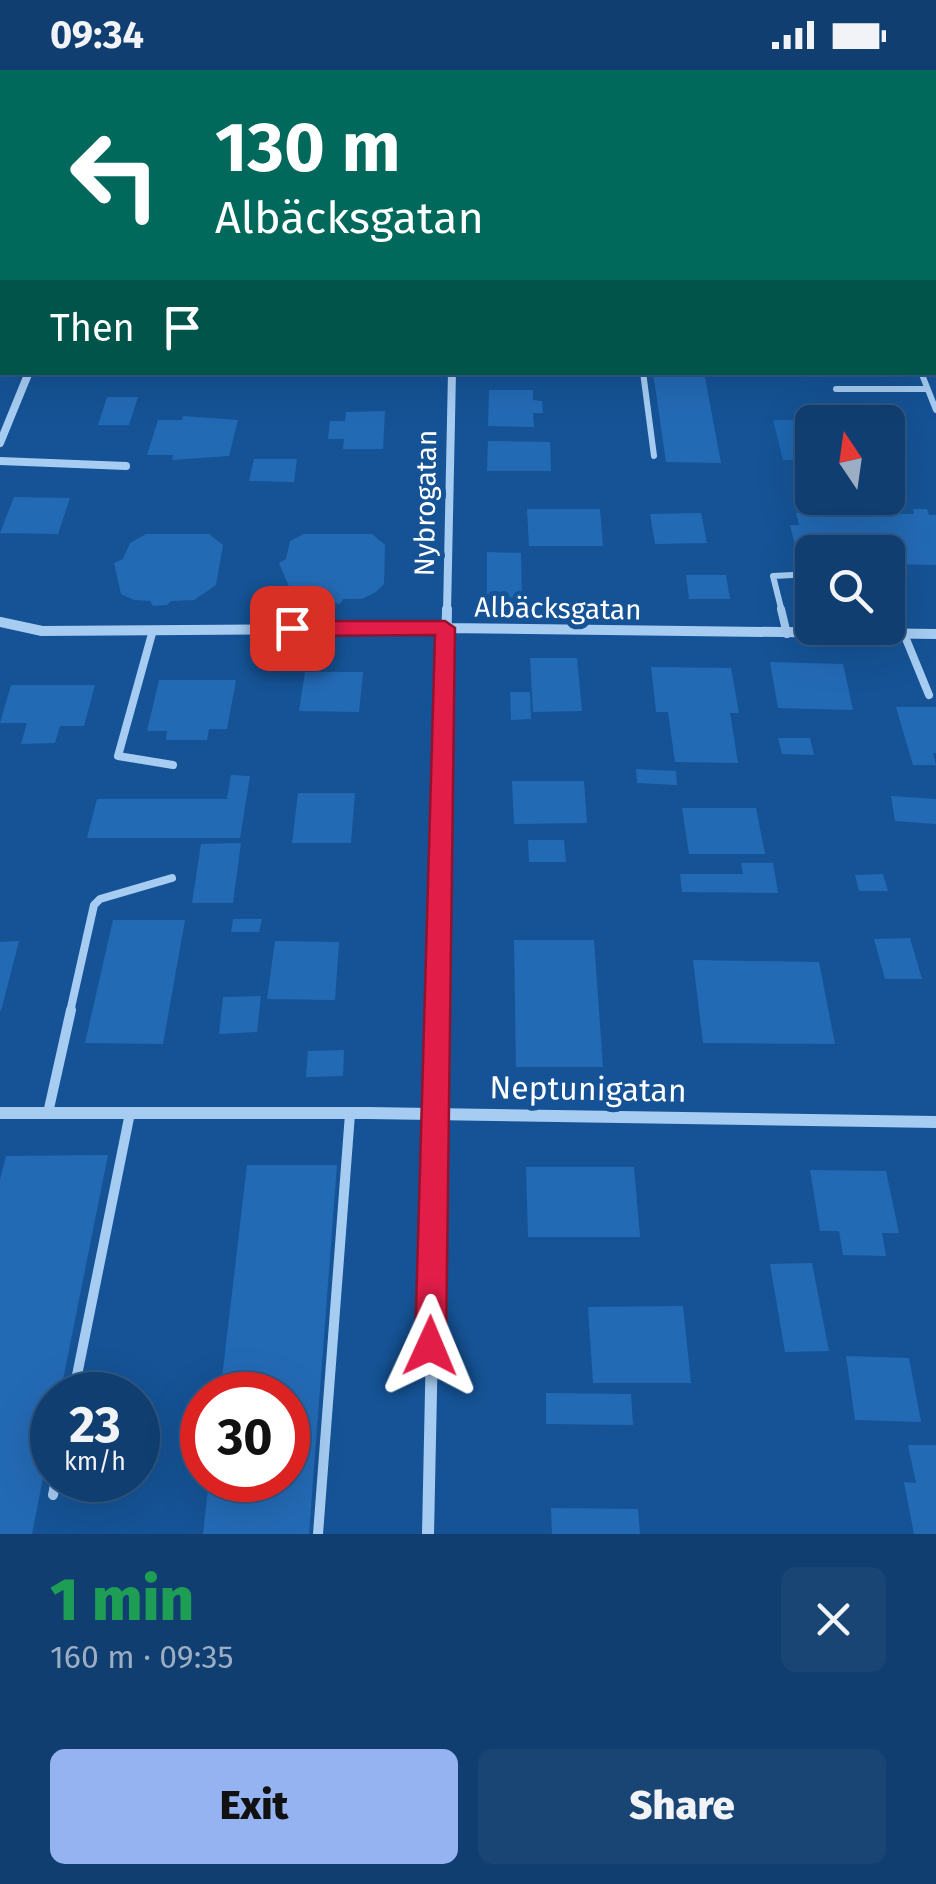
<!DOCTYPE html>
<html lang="en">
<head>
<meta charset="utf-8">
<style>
	body { margin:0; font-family:"Fira Sans",sans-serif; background:#194575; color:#f1f3f6; height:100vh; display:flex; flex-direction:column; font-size:38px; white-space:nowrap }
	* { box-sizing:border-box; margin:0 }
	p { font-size:32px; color:#9caec3 }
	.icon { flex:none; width:55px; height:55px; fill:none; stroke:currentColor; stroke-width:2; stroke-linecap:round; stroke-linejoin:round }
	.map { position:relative; height:1464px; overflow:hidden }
	.side { display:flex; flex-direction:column; background:#103e70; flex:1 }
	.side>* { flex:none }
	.banner { position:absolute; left:0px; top:0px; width:938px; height:305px; box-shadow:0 10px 40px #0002,0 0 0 2px #305783; background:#00695c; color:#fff; overflow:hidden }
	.needle { width:65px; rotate:347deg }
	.tools { position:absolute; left:795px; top:335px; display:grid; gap:20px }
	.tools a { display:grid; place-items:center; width:110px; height:110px; border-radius:15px; background:#103e70; box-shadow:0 10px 40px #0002,0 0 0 2px #305783; font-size:50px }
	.speed { position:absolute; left:30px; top:1302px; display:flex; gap:20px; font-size:50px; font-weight:700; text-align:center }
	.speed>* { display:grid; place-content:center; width:130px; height:130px; border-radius:50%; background:#103e70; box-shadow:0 10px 40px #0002,0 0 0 2px #305783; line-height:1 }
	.speed small { font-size:25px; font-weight:400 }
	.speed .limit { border:15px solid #d22; background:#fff; color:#111 }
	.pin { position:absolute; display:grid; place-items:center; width:85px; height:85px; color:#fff; margin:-42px; border-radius:20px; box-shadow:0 5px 15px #0006 }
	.me { position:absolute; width:110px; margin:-55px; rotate:1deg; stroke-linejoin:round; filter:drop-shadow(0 0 8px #0008) }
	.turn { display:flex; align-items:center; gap:35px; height:210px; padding:0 50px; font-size:45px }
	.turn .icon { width:130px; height:130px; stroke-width:2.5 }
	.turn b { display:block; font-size:70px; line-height:85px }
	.then { display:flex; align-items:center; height:95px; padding:0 50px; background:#0003; gap:20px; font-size:38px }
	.round { display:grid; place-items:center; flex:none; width:105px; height:105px; border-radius:15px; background:#194575 }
	.headline { display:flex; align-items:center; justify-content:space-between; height:170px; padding:0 50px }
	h1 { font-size:60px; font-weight:800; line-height:75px; color:#1e9e55 }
	.primary-button { display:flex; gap:20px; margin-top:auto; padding:20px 50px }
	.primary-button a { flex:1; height:115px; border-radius:15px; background:#95b2f1; color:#111; font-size:40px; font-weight:800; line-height:115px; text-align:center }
	.primary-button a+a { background:#194575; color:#f1f3f6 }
	.status { display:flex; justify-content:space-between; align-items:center; height:70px; padding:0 50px; background:#103e70; direction:ltr }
	.status svg { height:28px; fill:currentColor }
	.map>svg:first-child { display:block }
</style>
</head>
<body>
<div class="status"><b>09:34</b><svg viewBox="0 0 49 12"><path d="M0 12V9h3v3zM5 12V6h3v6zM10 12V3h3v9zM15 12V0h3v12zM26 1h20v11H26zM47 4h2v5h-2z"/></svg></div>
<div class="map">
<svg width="936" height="1464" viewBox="0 0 936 1464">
	<rect width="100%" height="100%" fill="#155396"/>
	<path fill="#1d66b0" d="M773,350H817L812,352V390H783Z"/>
	<path fill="#236ab5" d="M653,302H704L721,393L666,392Z
		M489,320H533V330L542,331L543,343H533L534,357L488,356Z
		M107,327H138L129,355H98Z
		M385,341L383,379H343L344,369H328L330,351H345L346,342Z
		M183,346L238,350L229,386L172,390L173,385H147L158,350H182Z
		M488,371L550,372L551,401H487Z
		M254,389H297L294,412L249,411Z
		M14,427L70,428L58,464L0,463Z
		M527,439H600L603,476H529Z
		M913,439H927L929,445H936V495L888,494V482H812V493H805L802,480L796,479L790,455H799L796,443L914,444Z
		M701,443L707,473L655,474L650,444Z
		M146,464H209L223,475L216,515L194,530L171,531L167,535L153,536L150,531L134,530L121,524L114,493L123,489L130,473Z
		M304,464H372L385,475L384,514L376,522L362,529H343L340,534L293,526L279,493L286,489L290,471Z
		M487,482L521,483L522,534H487Z
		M686,505H726L730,529H689Z
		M530,588H577L582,641L533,642Z
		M770,592L843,594L853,640L778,638Z
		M651,597L731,598L739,643H730L738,693L675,692L668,642H656Z
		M305,602H363L359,642L299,641Z
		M159,610H236L227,659H209L207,670H166L167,661H147Z
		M11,615H95L84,656H60L55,673L21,674L27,653H0Z
		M510,622H530L531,649L511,650Z
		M896,637H936V683H933L936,695H913Z
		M778,668H810L814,685L782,684Z
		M636,699L676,701L677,715L637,713Z
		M231,705L250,706L240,768H87L97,729H227Z
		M512,711H584L587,753L514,754Z
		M298,723H355L351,773H292Z
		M891,726L936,729V754L895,751Z
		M682,738H756L765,784H689Z
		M528,770H564L566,792H529Z
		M241,773L233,833H192L201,774Z
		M741,793H773L778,823L682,822L680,804H743Z
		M883,804L888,821H859L855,805Z
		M233,849H262L259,862H231Z
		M113,850H185L163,974L85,973Z
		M910,868L922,909H885L874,869Z
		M514,870H594L603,997H516Z
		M19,871L1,941L0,940V872Z
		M275,871L339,872L335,930L267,929Z
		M693,890L819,892L835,974L703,973Z
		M261,926L257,962L219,964L223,927Z
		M344,980L343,1006L306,1007L308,981Z
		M108,1085L60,1325H52V1362L32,1464H0V1110L6,1086Z
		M247,1095H337L309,1464H203L209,1410H288V1325H220Z
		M526,1097H634L640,1167H528Z
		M810,1100L886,1101L899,1163H882L886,1186L843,1185L839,1161H820Z
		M812,1193L829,1281L785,1282L770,1194Z
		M683,1236L691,1313H593L588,1237Z
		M846,1286L909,1288L921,1352L855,1350Z
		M546,1323L631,1324L633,1355L546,1354Z
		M908,1375H936V1464H914L904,1412L916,1413Z
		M551,1438L638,1439L640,1464H552Z"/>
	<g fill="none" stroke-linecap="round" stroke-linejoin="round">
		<path stroke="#a6ccf2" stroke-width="6" d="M643,302L654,386
			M921,302L936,340
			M836,319H927
			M782,542L773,506L812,504"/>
		<path stroke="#a6ccf2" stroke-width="8" d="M781,539L787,564
			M153,560L118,686L173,695
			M904,564L929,625
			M70,942L94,835L100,829L172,808"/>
		<path stroke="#a6ccf2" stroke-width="10" d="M48,1043L71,940
			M73,1325L130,1043
			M53,1425L56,1410
			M318,1464L350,1044"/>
		<path stroke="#a6ccf2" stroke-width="8" d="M0,373L29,302
			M0,391L126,396
			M447,542L452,302"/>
		<path stroke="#a6ccf2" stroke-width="10" d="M0,552L42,561L445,558L936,564
			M439,942L447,539"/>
		<path stroke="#a6ccf2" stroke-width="12" d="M0,1043H368L936,1052
			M428,1464L439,940"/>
		<path fill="#a6ccf2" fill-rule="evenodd" d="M2,79V88L0,89V80Z"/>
		<path fill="#d5e7fc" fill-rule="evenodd" d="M910,0H920V2H910Z
			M935,81H936V89H935Z"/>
		<path fill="#f8fbff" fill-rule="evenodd" d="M0,232L2,233V244H0Z
			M935,236H936V248H935Z"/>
	</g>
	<path fill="#e11d48" stroke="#92132f" stroke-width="2.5" d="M292,551H445L455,558L446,1276L441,1287L430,1292L419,1287L415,1276L435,565L292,566L282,558Z"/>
	<g text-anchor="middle" stroke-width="10" stroke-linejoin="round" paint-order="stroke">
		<g font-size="28" fill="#fff" stroke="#155396">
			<text transform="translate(425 433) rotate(-89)" y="10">Nybrogatan</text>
			<text transform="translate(558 538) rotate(1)" y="10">Albäcksgatan</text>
		</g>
		<g font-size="32" fill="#fff" stroke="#155396">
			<text transform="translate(588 1019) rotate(1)" y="11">Neptunigatan</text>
		</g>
	</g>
</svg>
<div class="tools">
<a><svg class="needle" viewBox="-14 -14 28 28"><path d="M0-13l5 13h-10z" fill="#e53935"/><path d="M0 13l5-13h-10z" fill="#9caec3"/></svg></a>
<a><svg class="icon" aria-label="search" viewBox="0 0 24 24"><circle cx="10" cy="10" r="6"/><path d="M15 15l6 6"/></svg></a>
</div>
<div class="speed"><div>23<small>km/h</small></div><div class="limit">30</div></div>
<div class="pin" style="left:292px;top:558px;background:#d93025"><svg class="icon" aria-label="arrive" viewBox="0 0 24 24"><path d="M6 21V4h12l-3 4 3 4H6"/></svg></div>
<svg class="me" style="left:430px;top:1276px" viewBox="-20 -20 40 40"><path d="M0-17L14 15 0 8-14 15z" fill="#e11d48" stroke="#fff" stroke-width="4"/></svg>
<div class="banner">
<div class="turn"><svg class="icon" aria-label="left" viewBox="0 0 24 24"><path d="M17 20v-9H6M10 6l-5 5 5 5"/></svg><div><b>130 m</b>Albäcksgatan</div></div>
<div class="then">Then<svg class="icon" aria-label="arrive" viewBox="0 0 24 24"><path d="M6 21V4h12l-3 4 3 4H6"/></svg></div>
</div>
</div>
<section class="side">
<div class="headline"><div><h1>1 min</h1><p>160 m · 09:35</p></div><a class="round"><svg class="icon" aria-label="close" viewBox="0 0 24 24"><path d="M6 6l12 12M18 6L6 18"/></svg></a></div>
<div class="primary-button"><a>Exit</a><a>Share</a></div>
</section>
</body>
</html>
